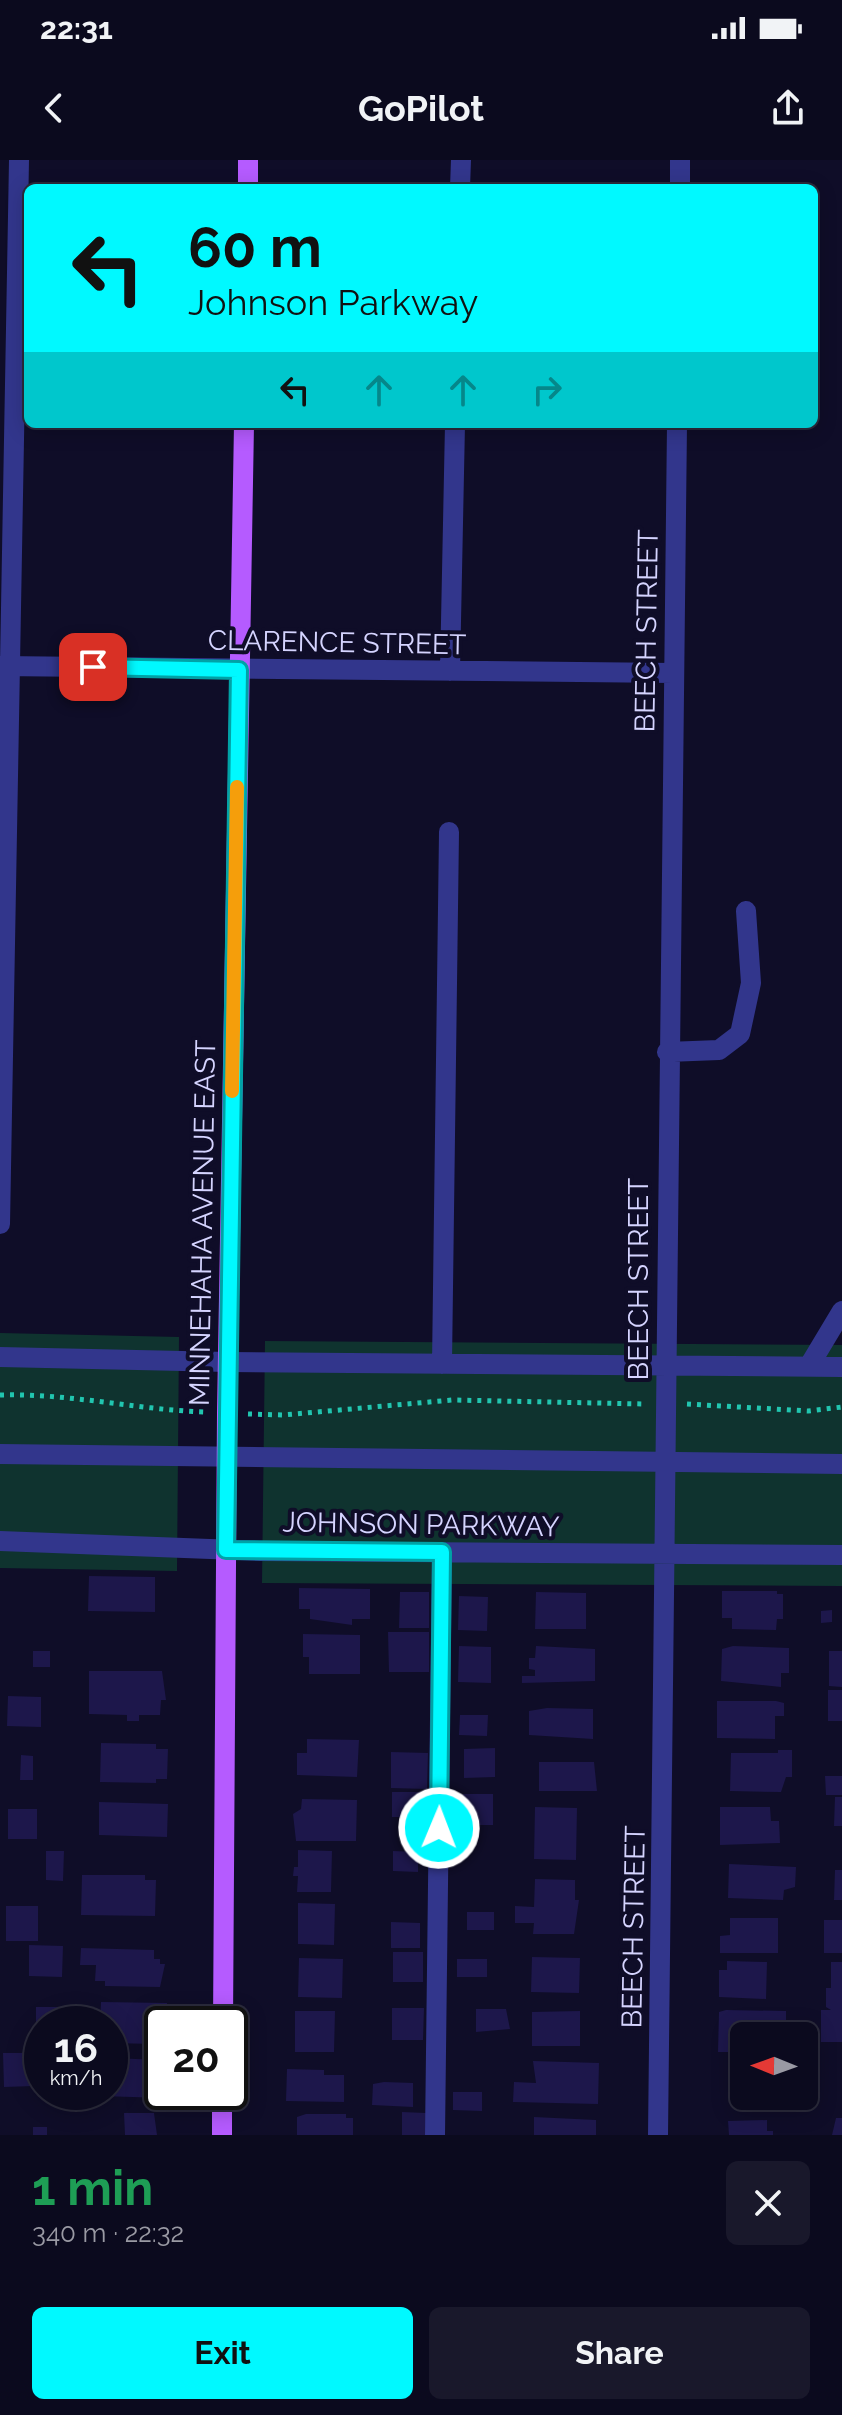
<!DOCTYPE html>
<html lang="en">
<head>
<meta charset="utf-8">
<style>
	body { margin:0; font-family:Raleway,sans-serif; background:#19182b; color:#f1f3f6; height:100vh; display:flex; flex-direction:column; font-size:30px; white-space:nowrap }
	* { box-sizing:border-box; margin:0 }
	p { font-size:26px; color:#9a9aa4 }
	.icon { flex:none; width:44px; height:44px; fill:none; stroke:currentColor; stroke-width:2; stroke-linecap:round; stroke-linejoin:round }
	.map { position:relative; height:1975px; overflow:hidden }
	.side { display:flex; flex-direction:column; background:#0b0a1e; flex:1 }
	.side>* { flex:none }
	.banner { position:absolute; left:24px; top:24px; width:794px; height:244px; border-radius:12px; box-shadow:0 4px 20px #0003,0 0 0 2px #2b2b3c; background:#00f9ff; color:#111; overflow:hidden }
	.needle { width:52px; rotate:271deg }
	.controls { position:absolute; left:730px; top:1862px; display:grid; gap:16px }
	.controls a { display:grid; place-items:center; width:88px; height:88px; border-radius:12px; background:#0b0a1e; box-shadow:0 4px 20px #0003,0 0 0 2px #2b2b3c; font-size:40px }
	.speed { position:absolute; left:24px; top:1846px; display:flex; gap:16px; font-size:40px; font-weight:700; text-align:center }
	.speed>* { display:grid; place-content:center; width:104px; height:104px; border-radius:50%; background:#0b0a1e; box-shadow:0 4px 20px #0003,0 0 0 2px #2b2b3c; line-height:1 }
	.speed small { font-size:20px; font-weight:400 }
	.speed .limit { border:4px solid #111; border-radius:12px; background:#fff; color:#111 }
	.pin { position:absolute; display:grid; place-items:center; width:68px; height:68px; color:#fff; margin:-34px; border-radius:16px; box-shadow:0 4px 12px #0006 }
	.me { position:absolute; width:88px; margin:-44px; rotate:1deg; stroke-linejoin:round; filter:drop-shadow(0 0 6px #0008) }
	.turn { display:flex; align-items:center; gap:28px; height:168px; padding:0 32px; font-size:36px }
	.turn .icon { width:104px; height:104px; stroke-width:2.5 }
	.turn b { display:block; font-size:56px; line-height:68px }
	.lanes { display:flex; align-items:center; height:76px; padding:0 32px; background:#0003; justify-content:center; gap:40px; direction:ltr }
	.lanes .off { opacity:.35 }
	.round { display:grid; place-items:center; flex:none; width:84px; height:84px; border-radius:12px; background:#19182b }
	.overview { display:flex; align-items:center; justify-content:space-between; height:136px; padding:0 32px }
	h1 { font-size:48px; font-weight:700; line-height:60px; color:#1e9e55 }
	.button { display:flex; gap:16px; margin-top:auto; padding:16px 32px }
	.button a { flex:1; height:92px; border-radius:12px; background:#00f9ff; color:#111; font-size:32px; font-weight:700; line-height:92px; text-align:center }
	.button a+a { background:#19182b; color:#f1f3f6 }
	.status { display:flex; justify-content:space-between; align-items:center; height:56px; padding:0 40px; background:#0b0a1e; direction:ltr }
	.status svg { height:22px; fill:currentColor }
	header { display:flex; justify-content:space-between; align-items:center; height:104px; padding:0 32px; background:#0b0a1e; font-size:36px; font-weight:700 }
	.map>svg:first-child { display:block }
</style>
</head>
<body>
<div class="status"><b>22:31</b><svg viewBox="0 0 49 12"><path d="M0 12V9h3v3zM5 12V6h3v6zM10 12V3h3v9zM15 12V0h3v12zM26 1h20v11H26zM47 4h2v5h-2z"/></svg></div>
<header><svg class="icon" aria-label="back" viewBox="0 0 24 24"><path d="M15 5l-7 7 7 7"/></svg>GoPilot<svg class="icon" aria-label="share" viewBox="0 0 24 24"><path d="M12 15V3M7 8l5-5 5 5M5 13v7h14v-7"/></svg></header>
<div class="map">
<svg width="842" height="1975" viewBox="0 0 842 1975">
	<rect width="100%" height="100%" fill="#0f0d28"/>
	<path fill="#0f332f" d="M0,1173L179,1177L177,1411L0,1408Z
		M265,1181L842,1185V1426L262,1423Z"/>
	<path fill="#1d174b" d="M89,1416L155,1417V1452L88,1451Z
		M299,1428L370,1429V1459H352V1465L310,1459V1449H299Z
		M722,1431H777V1434H783V1459H777L776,1470L732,1469V1458H722Z
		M400,1432H429V1468H399Z
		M536,1432L586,1433V1469H535Z
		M459,1436L488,1437L487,1471L458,1470Z
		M832,1450V1462L821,1463V1451Z
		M388,1472H429V1512H389Z
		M303,1474L360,1475V1514H309V1497H303Z
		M459,1486L491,1487V1523L458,1522Z
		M536,1486L595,1489V1521L522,1523V1516H535V1510L529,1509V1498H535Z
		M733,1486L789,1488V1513H781V1527L721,1521L722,1489Z
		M33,1491H50V1507H33Z
		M829,1491H842V1527L829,1526Z
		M89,1511H162L166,1540H161L160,1555H139V1561H127V1555L89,1554Z
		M828,1530H842V1561H828Z
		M8,1536L41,1537V1567L7,1566Z
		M717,1541H776L784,1543V1556H775V1579L717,1578Z
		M547,1548L593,1549V1579L529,1575V1551Z
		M460,1555H488L487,1576L459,1575Z
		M307,1579L359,1580L357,1617L297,1615V1593H307Z
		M101,1583L156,1584V1589H168L167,1619H156V1623L100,1622Z
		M495,1588V1617L464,1618V1589Z
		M778,1590H792V1617H786L781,1632L730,1631L731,1593H778Z
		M391,1592L428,1593L427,1629L391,1628Z
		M21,1595L33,1596V1620H20Z
		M539,1602H594L597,1631H539Z
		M825,1616H842V1635H826Z
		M392,1632H425V1657H392Z
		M463,1634H493V1665H463Z
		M835,1637H842V1666H834Z
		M302,1639L357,1640L356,1681H296L293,1654L301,1649Z
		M99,1642L168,1644L167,1677L99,1675Z
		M535,1647L577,1648L576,1700L534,1699Z
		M720,1647H770L771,1661H779L780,1683L720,1685Z
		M8,1649H37V1679H8Z
		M298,1690L332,1691L331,1732H297L298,1716H293L294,1707H298Z
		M46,1691H64L63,1721L46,1720Z
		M393,1691L418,1692V1712L393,1711Z
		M729,1704L796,1707L795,1727L784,1730L783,1740L728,1738Z
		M835,1710H842V1740H834Z
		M82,1715H145V1720H156L155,1756L81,1755Z
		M535,1719L575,1720V1740H579L574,1774H533L534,1763H515V1746L534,1747Z
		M298,1743L335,1744L334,1785L298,1784Z
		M6,1746H38V1781H6Z
		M467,1752H494V1770H467Z
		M730,1758H778V1793H720V1776L730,1775Z
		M824,1760H842V1793H824Z
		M391,1762L420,1763V1788H391Z
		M29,1785L63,1786L62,1817L29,1816Z
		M81,1788L154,1790V1799H160V1804H165L160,1827L105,1826V1821H95L96,1805H80Z
		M393,1792H423V1822H393Z
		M532,1797L580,1798L579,1833L531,1832Z
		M299,1798L343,1799L342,1838L298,1837Z
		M457,1799H487V1817H457Z
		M727,1801L767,1802L766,1839L719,1837V1810H727Z
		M831,1802H842V1882H821V1850H831L826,1847V1828H831Z
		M101,1842L167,1843L166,1864H162V1873H154V1884L110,1883V1864H100Z
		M36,1847H64V1864H42V1871H36Z
		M392,1848H424L423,1880H392Z
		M476,1849H506L510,1869L476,1872Z
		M726,1850L786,1851V1876H744V1892H718L719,1852Z
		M295,1851H335L334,1892H295Z
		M580,1851V1886H532V1852Z
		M3,1893H33L34,1926L4,1927Z
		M110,1898L162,1900L163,1938L101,1936V1932H110Z
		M533,1901L599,1903L598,1944L513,1942L514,1922L536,1923Z
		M287,1909L324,1910V1915H344V1942L286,1941Z
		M384,1922L413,1923V1947L372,1945L373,1924Z
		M453,1932H482V1951L453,1950Z
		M402,1952L426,1953L425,1975H402Z
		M124,1953H154L157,1975H125Z
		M306,1954H346V1958H353V1975H297V1957Z
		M534,1957L596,1960V1975H534Z
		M836,1958H842V1975H832Z
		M767,1960V1971H773V1975H729L728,1961Z
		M33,1967H47V1975H33Z"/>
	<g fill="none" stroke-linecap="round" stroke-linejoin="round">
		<path stroke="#21c5af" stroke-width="5" stroke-dasharray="4 6" stroke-linecap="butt" d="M0,1235C70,1233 137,1250 206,1252
			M687,1244L808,1251L842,1247
			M248,1254L283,1255L452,1240L645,1244"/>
		<path stroke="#32368c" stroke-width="20" d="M460,28L461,0
			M680,28V0
			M0,506L673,513
			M450,511L455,264
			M667,892L719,890L740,874L751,823L746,751
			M0,1064L19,0
			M0,1197L228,1202L842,1207
			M442,1204L449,672
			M809,1206L842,1151
			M0,1294L842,1304
			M0,1381L260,1391L842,1395
			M435,1975L442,1392
			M658,1975L677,264"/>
		<path stroke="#b55bff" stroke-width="20" d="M248,28V0
			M223,1864L227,1253L244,264
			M222,1975V1932"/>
	</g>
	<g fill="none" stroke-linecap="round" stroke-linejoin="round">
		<defs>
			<path id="route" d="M93,507L239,510L226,1390L442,1392L439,1668"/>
		</defs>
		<use href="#route" stroke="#00a2a6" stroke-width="20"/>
		<use href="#route" stroke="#00f9ff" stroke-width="14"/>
		<path stroke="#f59e0b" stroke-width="14" d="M232,931L237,627"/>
	</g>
	<g text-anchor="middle" stroke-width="8" stroke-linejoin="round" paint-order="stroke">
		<g font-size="28" fill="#d5d4ff" stroke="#0f0d28">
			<text transform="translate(646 471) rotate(-89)" y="10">BEECH STREET</text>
			<text transform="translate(337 482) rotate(1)" y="10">CLARENCE STREET</text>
			<text transform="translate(202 1063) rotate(-89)" y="10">MINNEHAHA AVENUE EAST</text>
			<text transform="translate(638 1119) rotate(-90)" y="10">BEECH STREET</text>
			<text transform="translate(421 1364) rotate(1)" y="10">JOHNSON PARKWAY</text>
			<text transform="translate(633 1767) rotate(-89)" y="10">BEECH STREET</text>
		</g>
	</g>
</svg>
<div class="controls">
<a><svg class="needle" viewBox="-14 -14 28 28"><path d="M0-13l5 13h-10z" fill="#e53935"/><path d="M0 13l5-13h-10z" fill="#9a9aa4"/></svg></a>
</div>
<div class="speed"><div>16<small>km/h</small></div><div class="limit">20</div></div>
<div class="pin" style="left:93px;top:507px;background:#d93025"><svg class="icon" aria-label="arrive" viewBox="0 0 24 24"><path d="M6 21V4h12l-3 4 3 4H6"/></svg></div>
<svg class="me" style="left:439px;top:1668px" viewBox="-20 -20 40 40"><circle r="17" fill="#00f9ff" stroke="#fff" stroke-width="3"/><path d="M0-11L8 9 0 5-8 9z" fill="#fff"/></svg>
<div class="banner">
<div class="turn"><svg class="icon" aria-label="left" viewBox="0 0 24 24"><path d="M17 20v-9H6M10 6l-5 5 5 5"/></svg><div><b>60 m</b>Johnson Parkway</div></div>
<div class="lanes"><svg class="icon" aria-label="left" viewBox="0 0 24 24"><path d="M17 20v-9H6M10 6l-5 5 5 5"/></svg><svg class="icon off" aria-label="ahead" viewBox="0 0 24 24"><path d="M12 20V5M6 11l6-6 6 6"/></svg><svg class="icon off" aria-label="ahead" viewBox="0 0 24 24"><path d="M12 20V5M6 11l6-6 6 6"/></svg><svg class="icon off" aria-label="right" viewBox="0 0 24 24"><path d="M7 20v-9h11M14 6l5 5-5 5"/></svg></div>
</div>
</div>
<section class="side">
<div class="overview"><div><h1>1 min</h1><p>340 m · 22:32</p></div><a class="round"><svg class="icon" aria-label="close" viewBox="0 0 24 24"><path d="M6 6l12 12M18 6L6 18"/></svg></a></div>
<div class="button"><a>Exit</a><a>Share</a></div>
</section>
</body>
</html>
